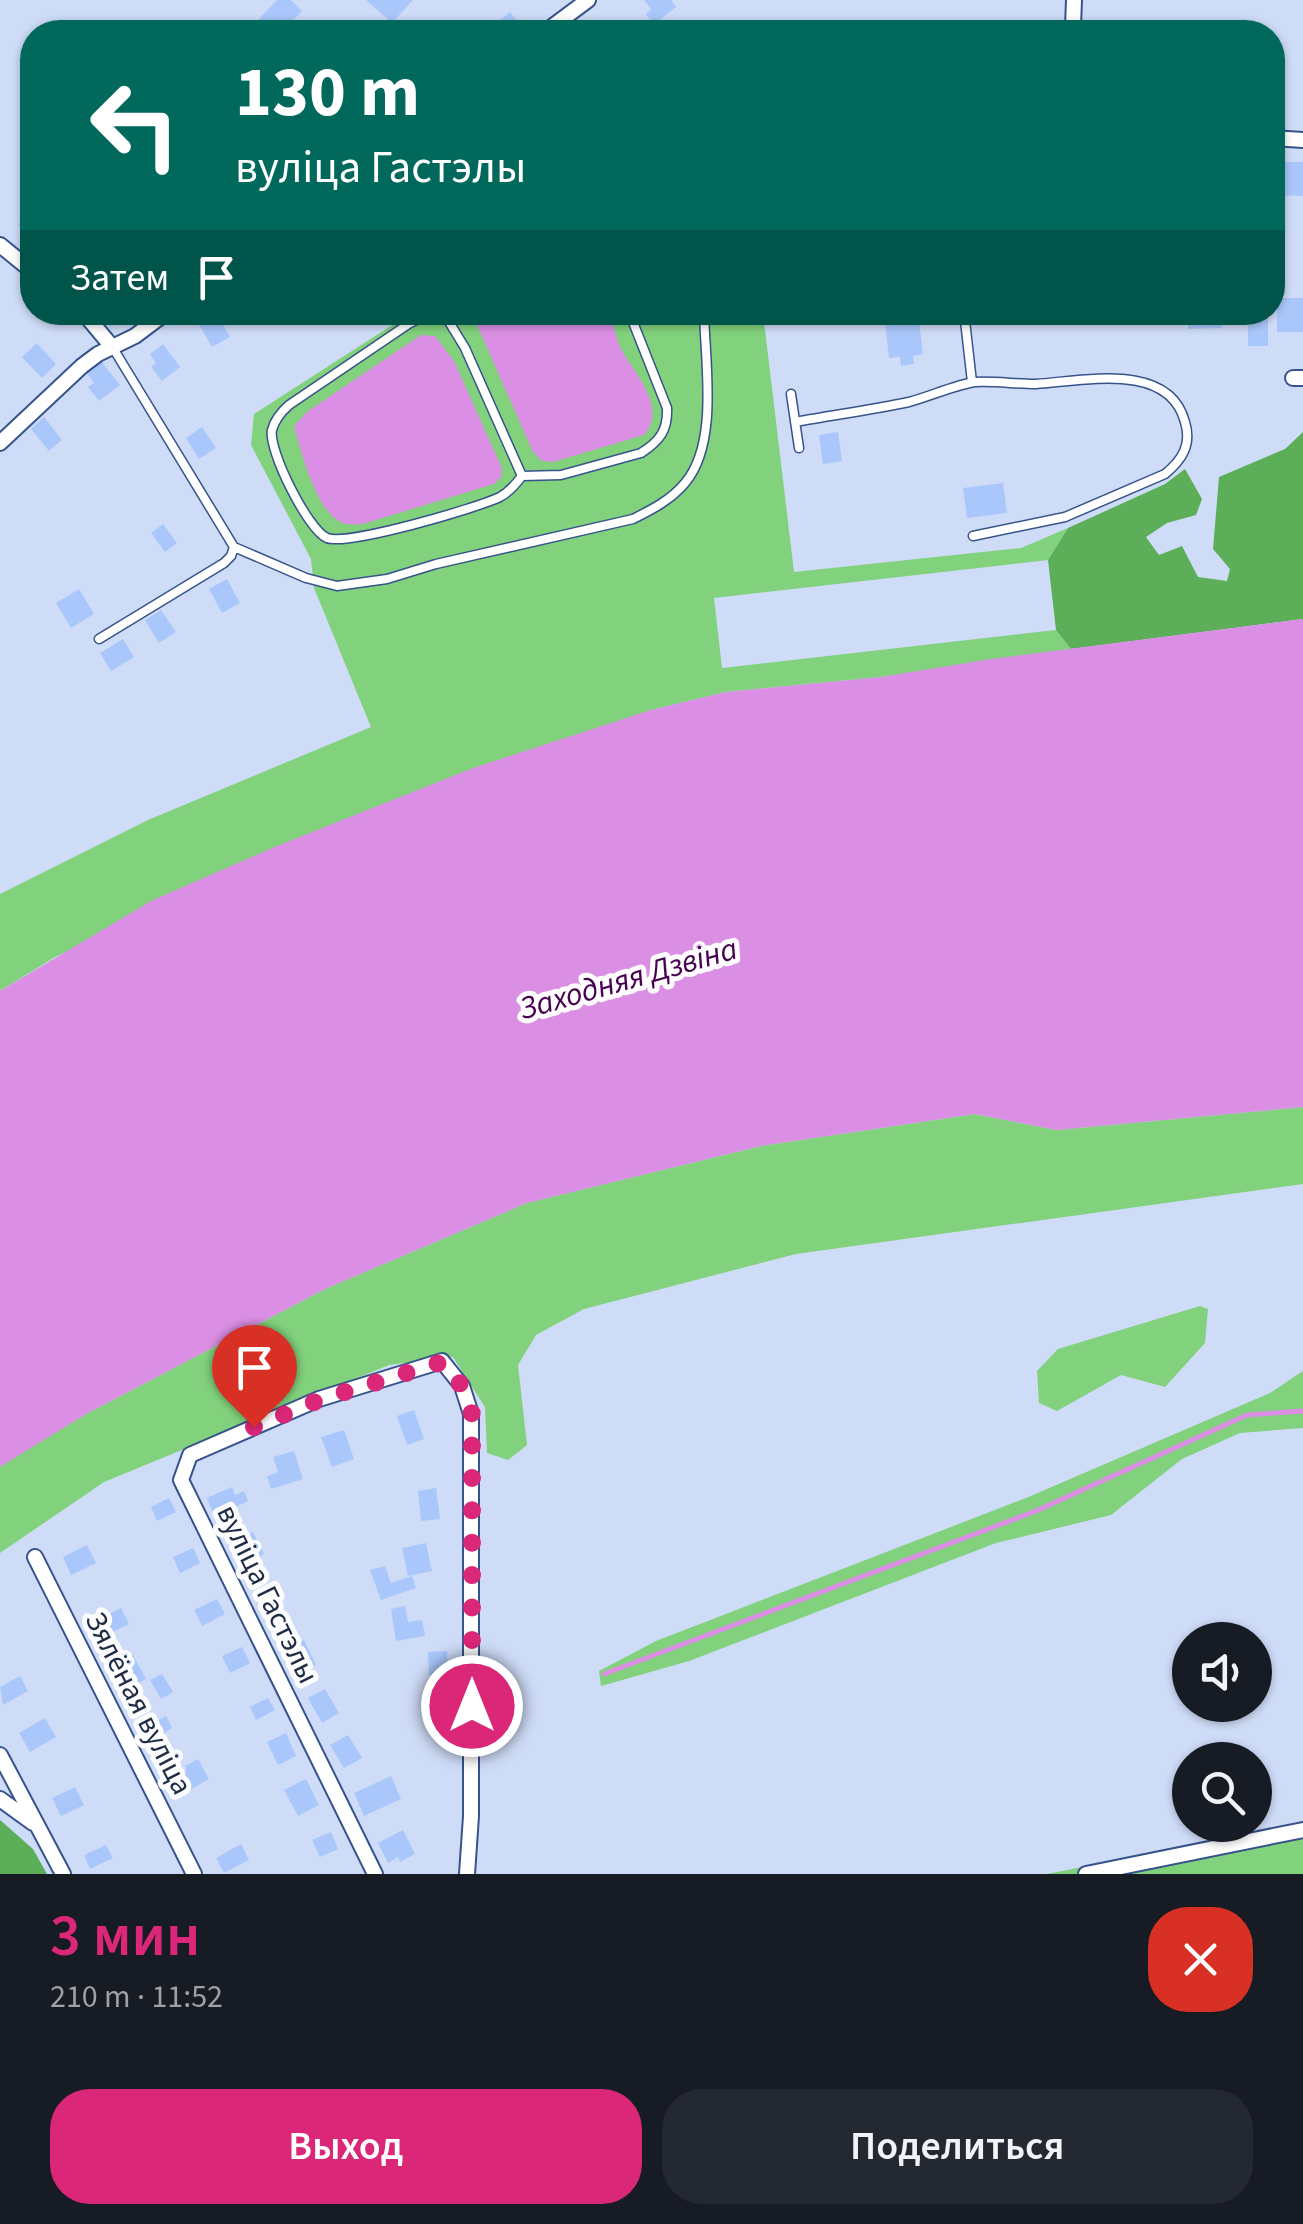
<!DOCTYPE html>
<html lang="ru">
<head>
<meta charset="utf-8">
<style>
	body { margin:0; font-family:"Source Sans 3",sans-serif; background:#242831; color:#f1f3f6; height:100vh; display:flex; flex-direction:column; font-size:38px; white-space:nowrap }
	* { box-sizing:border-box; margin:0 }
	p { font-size:32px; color:#9ea1a6 }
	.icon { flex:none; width:55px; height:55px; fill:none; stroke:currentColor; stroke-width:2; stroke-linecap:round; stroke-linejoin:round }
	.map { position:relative; height:1874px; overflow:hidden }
	.details { display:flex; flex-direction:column; background:#171b24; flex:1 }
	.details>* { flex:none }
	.guide { position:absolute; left:20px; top:20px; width:1265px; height:305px; border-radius:40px; box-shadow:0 2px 8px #0004; background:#00695c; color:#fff; overflow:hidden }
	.controls { position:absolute; left:1172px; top:1622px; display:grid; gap:20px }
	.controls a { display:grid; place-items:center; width:100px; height:100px; border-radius:50%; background:#171b24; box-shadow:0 2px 8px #0004; font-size:50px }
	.pin { position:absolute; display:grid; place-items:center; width:85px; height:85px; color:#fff; margin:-102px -42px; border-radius:50% 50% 50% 0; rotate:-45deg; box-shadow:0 0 10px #0007 }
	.pin .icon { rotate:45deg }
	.me { position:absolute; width:110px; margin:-55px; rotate:0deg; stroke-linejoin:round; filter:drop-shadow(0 0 8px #0008) }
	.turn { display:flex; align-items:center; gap:35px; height:210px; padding:0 50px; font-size:45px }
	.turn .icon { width:130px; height:130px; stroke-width:2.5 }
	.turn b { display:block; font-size:70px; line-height:85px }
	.then { display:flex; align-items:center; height:95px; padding:0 50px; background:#0003; gap:20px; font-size:38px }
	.round { display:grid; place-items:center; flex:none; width:105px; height:105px; border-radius:40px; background:#242831 }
	.head { display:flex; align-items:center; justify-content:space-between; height:170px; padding:0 50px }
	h1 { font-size:60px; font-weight:600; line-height:75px; color:#db2777 }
	.action { display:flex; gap:20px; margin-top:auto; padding:20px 50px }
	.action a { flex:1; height:115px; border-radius:40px; background:#db2777; color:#fff; font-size:40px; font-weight:600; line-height:115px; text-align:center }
	.action a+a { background:#242831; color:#f1f3f6 }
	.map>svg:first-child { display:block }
</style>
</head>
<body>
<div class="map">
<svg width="1303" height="1874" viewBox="0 0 1303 1874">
	<rect width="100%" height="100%" fill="#cedcf7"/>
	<path fill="#82d17c" d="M411,313H763L794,572L1021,548L1068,528L1048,560L714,598L722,668L1056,630L1071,649L881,677L726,692L651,710L55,957L0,991V894L148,820L371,727L314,588L311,559L251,445L254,414Z
		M1303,1107V1184L796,1254L584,1309L536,1335L518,1365L527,1445L508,1460L487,1453L485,1407L453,1357L389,1365L104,1482L0,1553V1467L11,1459L86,1414L325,1289L527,1203L761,1146L975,1114L1056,1130Z
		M1200,1306L1208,1309L1205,1343L1165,1387L1121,1375L1057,1411L1039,1403L1037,1371L1058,1349Z
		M1303,1371V1428L1240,1433L1182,1459L1111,1515L996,1543L689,1661L601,1686L599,1671L656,1641L1026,1498L1270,1393Z
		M1303,1823V1874H1047Z"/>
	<path fill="#5dae59" d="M1303,432V619L1071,649L1056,630L1048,560L1068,528L1165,484L1185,469L1202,499L1196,515L1167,523L1146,537L1159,555L1182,546L1198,577L1227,581L1230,569L1213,549L1219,477L1285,449Z
		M0,1820L33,1849L47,1874H0Z"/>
	<path fill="#db8fe4" d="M604,312L610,314C614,327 617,343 624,354C638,377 667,410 644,435L553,462L542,461L533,452L477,325V313Z
		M421,335L435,336L454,361L502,468L501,477L494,484L363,524C354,524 346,526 339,521C315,508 301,451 294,426L308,411Z
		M1303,619V1107L1056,1130L975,1114L761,1146L527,1203L325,1289L86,1414L0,1467V991L151,901L272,848L473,768L651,710L726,692L881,677L991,659Z"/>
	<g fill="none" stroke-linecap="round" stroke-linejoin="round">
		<path stroke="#db8fe4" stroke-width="5" d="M604,1674L1036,1511L1247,1415L1303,1411"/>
	</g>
	<path fill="#aac7fb" d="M277,0H291L302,11L282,32H273L259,19Z
		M366,0H413L392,23Z
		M644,0H671L676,7L654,25L646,14L651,9Z
		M510,12L517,21L504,32H489L484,26L492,20L496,24Z
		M1186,20L1187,32H1162V21Z
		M1272,162H1303V196L1272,195Z
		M32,208V238L18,225Z
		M1277,298H1303V332H1277Z
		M884,312H918L923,354L913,356L914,364L901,366L900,357L889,358Z
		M1189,312H1222V328L1188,329Z
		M1248,312H1268V346H1248Z
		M210,314L213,319L218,316L230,337L212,347L197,321Z
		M37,343L56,364L42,378L22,357Z
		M163,344L180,367L162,381L151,367L156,363L150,354Z
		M100,360L120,385L99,401L88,387L94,383L85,371Z
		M44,417L62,440L49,451L31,429Z
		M202,427L216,448L199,459L186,438Z
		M838,432L842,461L823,464L819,435Z
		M1003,483L1007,513L967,518L963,488Z
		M163,524L177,543L165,552L151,533Z
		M227,579L240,603L222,613L209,589Z
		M79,589L94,614L71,628L56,603Z
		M161,610L176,632L159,643L145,620Z
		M123,639L134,657L111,671L100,653Z
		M414,1410L424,1439L407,1445L397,1416Z
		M344,1430L354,1459L332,1467L321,1437Z
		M294,1451L303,1479L271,1489L267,1476L278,1472L273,1457Z
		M232,1487L235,1495L244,1491L248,1501L214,1516L207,1498Z
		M436,1488L440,1519L421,1521L418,1491Z
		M169,1498L176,1512L157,1521L151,1507Z
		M253,1532L264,1554L243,1565L231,1544Z
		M426,1543L432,1571L408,1576L402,1548Z
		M87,1545L96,1563L71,1575L63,1557Z
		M193,1548L200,1563L180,1573L173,1557Z
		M385,1566L391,1583L412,1576L416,1588L381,1600L370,1570Z
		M276,1596L287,1615L273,1624L262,1605Z
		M217,1599L225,1614L202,1626L194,1610Z
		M405,1606L408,1622L422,1620L425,1636L396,1641L391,1609Z
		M121,1608L129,1624L104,1636L96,1621Z
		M304,1640L316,1665L296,1671L286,1649Z
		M242,1647L250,1663L230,1673L222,1656Z
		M447,1651L448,1674L429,1675L428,1652Z
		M133,1655L146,1679L129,1688L116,1664Z
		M162,1674L173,1692L161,1699L150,1680Z
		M20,1676L28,1691L3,1705L0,1687Z
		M325,1689L339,1713L322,1723L308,1698Z
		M268,1698L275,1710L256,1720L250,1707Z
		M166,1716L172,1728L157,1737L150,1725Z
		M45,1718L56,1737L30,1752L19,1733Z
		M286,1733L296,1756L278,1765L267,1742Z
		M348,1735L362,1758L344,1768L330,1745Z
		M198,1759L209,1779L183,1794L174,1777L187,1770L185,1766Z
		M391,1776L401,1799L364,1816L354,1793Z
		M306,1779L319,1805L298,1816L284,1790Z
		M75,1787L84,1805L61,1816L52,1798Z
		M403,1830L415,1854L400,1862L398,1857L388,1863L378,1843Z
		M331,1832L338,1849L320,1857L312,1840Z
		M241,1844L249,1860L224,1873L216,1858Z
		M106,1845L113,1858L90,1869L84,1855Z"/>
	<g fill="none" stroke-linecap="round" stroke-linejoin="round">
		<defs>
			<path id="lane" d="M434,312L410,323L289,405C281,412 275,419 272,430C268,450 308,530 327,538C348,546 477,508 500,497C509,492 516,484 522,476L561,475L641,453C660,441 668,430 667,408L629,312
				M443,312L465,348L522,476
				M964,312L972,382
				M791,394L799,448
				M795,422C833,415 871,410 909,402C928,397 958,384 975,382C995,381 1016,384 1036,384C1083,381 1169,361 1185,422C1192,445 1182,460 1165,474L1065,517L973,536
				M234,547L306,578L337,586L387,579L436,564L633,519C651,510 671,500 685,483C719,443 705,362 704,312
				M99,639L224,563L231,556L234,547L113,348"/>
			<path id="street" d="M1073,27L1074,0
				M545,32L588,0
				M1272,138L1303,140
				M0,245L32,271
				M83,312L113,348
				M1293,378H1303
				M0,443L82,366L98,354L135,336L167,312
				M35,1557L194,1874
				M0,1755L63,1874
				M0,1799L33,1823
				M375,1874L181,1480L190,1455L319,1399L442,1361L462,1386L471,1414V1816L467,1874
				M1086,1874L1303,1830"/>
		</defs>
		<use href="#lane" stroke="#36538c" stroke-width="11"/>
		<use href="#street" stroke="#36538c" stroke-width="18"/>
		<use href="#lane" stroke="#fff" stroke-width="8"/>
		<use href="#street" stroke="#fff" stroke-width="14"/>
	</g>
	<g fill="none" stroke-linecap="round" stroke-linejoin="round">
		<path stroke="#db2777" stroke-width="18" stroke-dasharray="0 32.4" d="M254,1427L319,1400L442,1362L462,1386L472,1414V1706"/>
	</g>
	<g text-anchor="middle" stroke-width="10" stroke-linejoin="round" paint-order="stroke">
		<g font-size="30" fill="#1d2b44" stroke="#fdfdfd">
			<text transform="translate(268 1594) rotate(64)" y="10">вуліца Гастэлы</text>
			<text transform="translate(139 1703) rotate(63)" y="10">Зялёная вуліца</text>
		</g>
		<g font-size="32" font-style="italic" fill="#480051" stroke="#fdfdfd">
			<text transform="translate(628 978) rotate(-16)" y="11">Заходняя Дзвіна</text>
		</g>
	</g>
</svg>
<div class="controls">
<a><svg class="icon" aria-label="sound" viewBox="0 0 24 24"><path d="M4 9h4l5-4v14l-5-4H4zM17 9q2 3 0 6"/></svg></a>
<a><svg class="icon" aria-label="search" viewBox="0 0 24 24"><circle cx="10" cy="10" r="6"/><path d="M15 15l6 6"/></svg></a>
</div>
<div class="pin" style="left:254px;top:1427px;background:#d93025"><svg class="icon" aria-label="arrive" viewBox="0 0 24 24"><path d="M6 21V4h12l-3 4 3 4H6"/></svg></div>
<svg class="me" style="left:472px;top:1706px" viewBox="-20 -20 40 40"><circle r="17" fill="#db2777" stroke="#fff" stroke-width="3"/><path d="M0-11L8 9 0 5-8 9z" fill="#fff"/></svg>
<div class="guide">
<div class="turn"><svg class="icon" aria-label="left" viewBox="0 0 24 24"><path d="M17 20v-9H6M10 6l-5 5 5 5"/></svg><div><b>130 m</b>вуліца Гастэлы</div></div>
<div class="then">Затем<svg class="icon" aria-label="arrive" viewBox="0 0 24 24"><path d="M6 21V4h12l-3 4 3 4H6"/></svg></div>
</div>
</div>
<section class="details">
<div class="head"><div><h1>3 мин</h1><p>210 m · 11:52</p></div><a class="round" style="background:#d93025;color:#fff"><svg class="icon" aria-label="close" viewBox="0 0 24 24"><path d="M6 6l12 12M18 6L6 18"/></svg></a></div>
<div class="action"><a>Выход</a><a>Поделиться</a></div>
</section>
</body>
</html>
